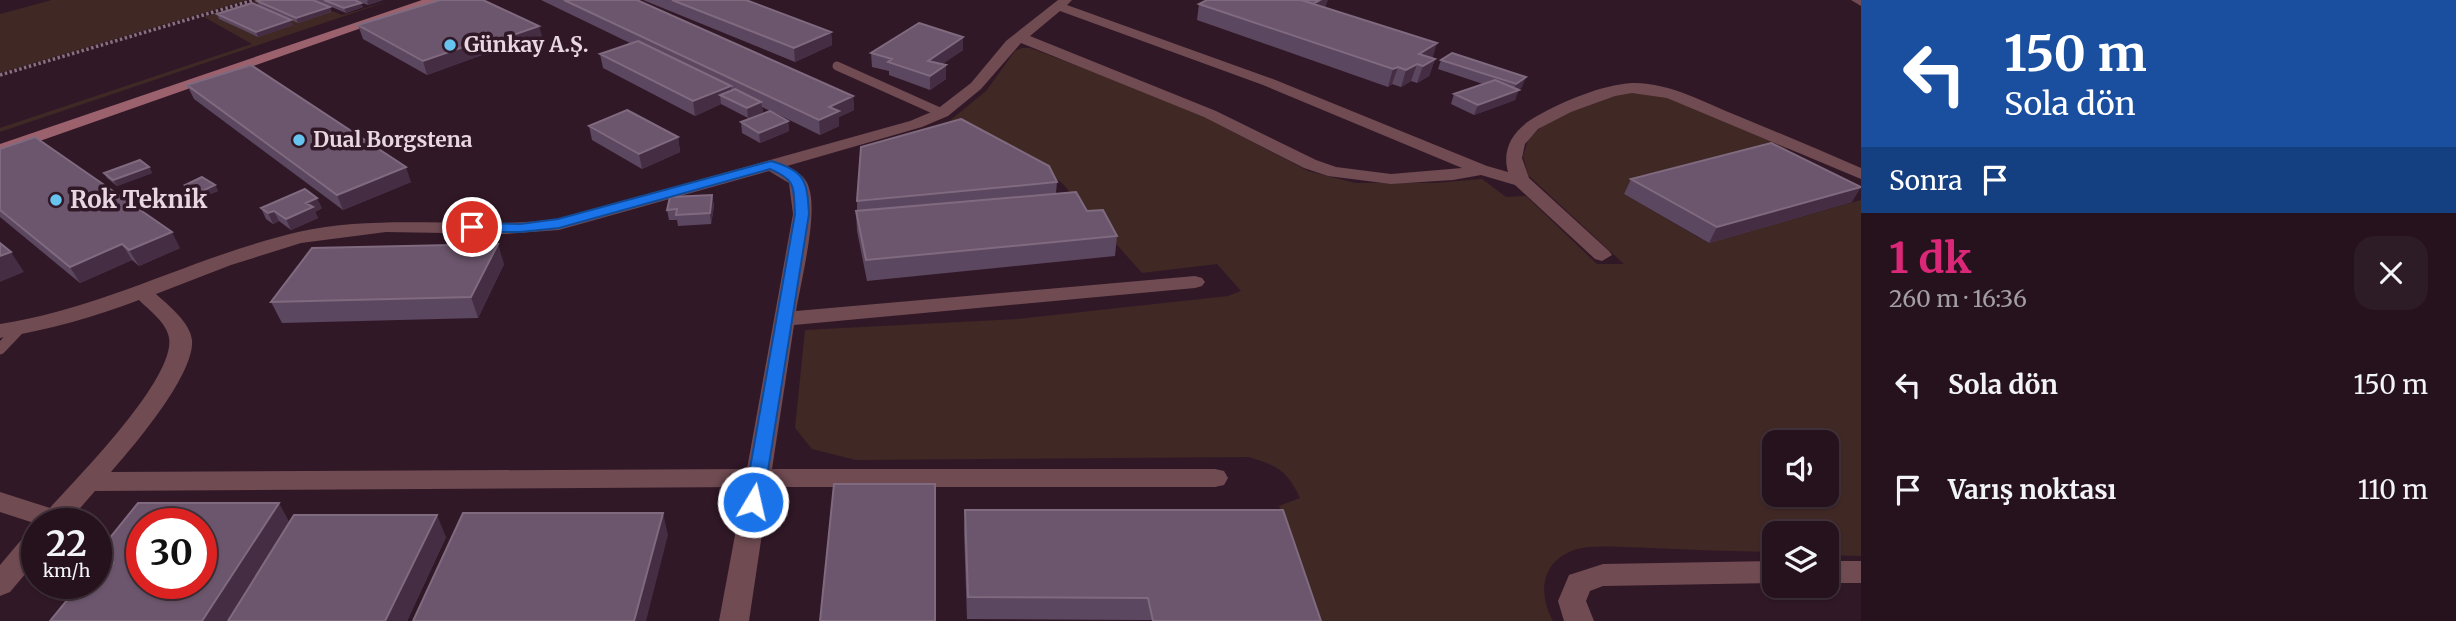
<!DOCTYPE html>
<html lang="tr">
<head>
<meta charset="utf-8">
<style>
	body { margin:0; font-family:Merriweather,serif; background:#2d1b26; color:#f1f3f6; height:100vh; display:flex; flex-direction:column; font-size:26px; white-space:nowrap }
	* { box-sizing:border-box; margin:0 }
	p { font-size:23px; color:#a39ea4 }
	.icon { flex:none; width:38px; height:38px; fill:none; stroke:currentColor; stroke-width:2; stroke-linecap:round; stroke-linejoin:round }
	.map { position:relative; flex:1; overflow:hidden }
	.details { display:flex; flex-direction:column; background:#25121d; width:595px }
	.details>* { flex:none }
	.banner { background:#1a4fa0; color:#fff; overflow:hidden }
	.controls { position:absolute; left:1762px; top:430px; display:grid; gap:14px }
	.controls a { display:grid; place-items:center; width:77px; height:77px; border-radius:14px; background:#25121d; box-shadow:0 2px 5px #0004,0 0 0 2px #42323b; font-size:35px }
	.speed { position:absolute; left:21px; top:508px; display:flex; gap:14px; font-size:35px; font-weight:700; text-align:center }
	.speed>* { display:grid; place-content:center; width:91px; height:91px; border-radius:50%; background:#25121d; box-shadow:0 2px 5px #0004,0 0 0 2px #42323b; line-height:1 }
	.speed small { font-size:18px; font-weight:400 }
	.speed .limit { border:10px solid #d22; background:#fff; color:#111 }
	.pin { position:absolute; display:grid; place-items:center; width:60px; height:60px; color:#fff; margin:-30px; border:4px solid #fff; border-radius:50%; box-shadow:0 2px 7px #0007 }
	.me { position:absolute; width:77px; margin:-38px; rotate:9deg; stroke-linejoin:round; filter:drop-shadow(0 0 5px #0008) }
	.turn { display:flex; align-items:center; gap:24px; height:147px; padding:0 28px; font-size:32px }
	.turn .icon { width:91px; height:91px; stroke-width:2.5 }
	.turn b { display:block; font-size:49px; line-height:60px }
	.then { display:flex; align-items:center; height:66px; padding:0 28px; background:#0003; gap:14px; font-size:26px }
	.round { display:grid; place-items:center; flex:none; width:74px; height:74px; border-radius:21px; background:#2d1b26 }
	.summary { display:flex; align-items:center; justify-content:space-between; height:119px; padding:0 28px }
	h1 { font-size:42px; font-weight:700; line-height:52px; color:#db2777 }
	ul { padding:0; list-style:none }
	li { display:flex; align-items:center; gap:21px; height:105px; padding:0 28px }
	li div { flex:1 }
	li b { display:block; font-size:26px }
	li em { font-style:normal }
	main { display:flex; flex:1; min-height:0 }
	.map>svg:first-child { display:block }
</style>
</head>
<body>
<main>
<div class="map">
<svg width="1861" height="621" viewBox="0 0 1861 621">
	<rect width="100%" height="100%" fill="#311827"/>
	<path fill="#402825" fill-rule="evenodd" d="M52,0H247L0,73V14Z
		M260,0H304L342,15L392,0L0,132V128L252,44L204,17Z
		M1022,48H1030L1182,105L1308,171L1355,183H1435L1482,179L1506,197L1526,196L1597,264H1624L1528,175L1523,156L1529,137L1552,119L1625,91L1665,95L1791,147L1762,158L1624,194L1708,243L1861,200V556L1827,555V534H1774V552C1733,551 1691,550 1650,548C1628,548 1588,543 1569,552C1540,566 1539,595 1553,621H1320L1279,506L1300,498C1287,470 1277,466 1249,457L856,460L812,449L795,428L805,330L1017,319L1228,296L1241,291L1217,264L1142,273L1061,182L947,123L986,91L1015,51ZM1774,443H1827V495H1774Z"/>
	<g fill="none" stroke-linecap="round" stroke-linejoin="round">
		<path stroke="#87717e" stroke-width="3.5" stroke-dasharray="2.5 2.5" stroke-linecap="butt" d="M0,75L254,0"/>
		<path stroke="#704b52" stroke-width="9" d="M837,66L942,113"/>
		<path stroke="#704b52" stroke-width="11" d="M0,349L20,328"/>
		<path fill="#704b52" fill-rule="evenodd" d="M1058,0H1072L1067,5L1273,79L1487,166L1508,172C1501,147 1515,128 1537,116C1564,101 1601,85 1632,83C1669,82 1705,103 1738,116C1779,133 1820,150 1861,168V179L1667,98L1632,93L1615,96L1571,112L1538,129L1525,144L1522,158L1529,178L1609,251L1612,255L1602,261L1595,259L1515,185L1481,175L1453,180L1391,184L1328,176L1304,168L1204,117L1021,43L981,89L948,116L922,127L787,166C796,171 806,176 809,188C818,215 801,281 796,311L1195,276L1202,278L1205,282L1202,286L1195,288L794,325L772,469H1215L1224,471L1228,478L1224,485L1215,487H769L749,621H719L744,487L95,491L67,523L37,524L0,512V492L50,508C77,478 176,378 169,338C167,323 149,310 139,300C94,317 48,330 0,338V324C105,308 195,256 298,232C384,213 471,230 558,219L910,121L936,110L971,83L1006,41ZM1060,11L1263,85L1462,168L1391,174L1336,167L1316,160L1216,111L1030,36ZM769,171L789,183L793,214L747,469L111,472C134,446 195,374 192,340C190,322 168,305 156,294L231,265L301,243L386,232L505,234L559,230Z
			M1851,0H1861V6Z
			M37,530V560L10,592L0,596V565L27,533Z
			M1774,561V583L1603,586L1590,591L1586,601L1594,621H1564L1558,601L1569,575L1603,564Z
			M1827,561H1861V583H1827Z"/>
		<path fill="#9b626e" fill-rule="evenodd" d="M422,0H441L0,155V144Z"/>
	</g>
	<path fill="#5c4760" d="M315,0H355L363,7L346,13Z
		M355,0H383L368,5Z
		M541,0H637L853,96L854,110L839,117V126L820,135L773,112L788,121L789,131L760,143L742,133L741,122L770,111L762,107L763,112L748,118L721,104L695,116L603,68L600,54L630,43Z
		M643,0H746L831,32L832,45L795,62Z
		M1327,0L1325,8L1435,59L1429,76L1417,83L1411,81L1401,87L1392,84L1388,87L1197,20L1199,4Z
		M257,1L330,7L331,12L298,23L259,6Z
		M217,14L293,25L258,37L219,19Z
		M358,25L543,39L500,54L493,51L427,75L363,39Z
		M963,37V50L942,64L946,79L930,90L889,75V71L872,67L871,53Z
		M1441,60L1522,87L1518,90L1515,100L1474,115L1451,104L1454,94L1483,84L1438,69Z
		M187,85L411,182L343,210L194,99Z
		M589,126L678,137L680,152L642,169L592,140Z
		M0,149L180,248L139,266L132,260L80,283L0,217Z
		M149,167L152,173L117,186L107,178L104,173Z
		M1631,179L1852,202L1709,243L1624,194Z
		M1057,182L1056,193L1087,211L1117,236L1115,256L867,281L857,231L856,211H857V201Z
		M185,185H215L218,191L200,198L187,190Z
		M712,195L714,206L711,224L678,226L677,220H669L667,210Z
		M261,208H322L315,212L318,218L291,230L279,221L273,224L266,219Z
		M504,264L478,318L282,323L271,302Z
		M965,510L1321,621L967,619L964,532Z
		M290,522L446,537L407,621H50L102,579L96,572V555Z"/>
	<path fill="#452e43" d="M369,0H383L368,5L367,1Z
		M1318,0H1328L1325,8L1312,4Z
		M361,3L363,7L346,13L344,8Z
		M330,7L331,12L298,23L296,18Z
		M291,20L293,25L258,37L256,32Z
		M539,26L543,39L500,54L496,41Z
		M831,32L832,45L795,62L794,48Z
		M963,37V50L928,74V61Z
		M489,38L493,51L427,75L423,61Z
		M1437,43L1432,60L1417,64L1411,81L1401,87L1406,70L1419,54Z
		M1435,59L1429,76L1417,83L1423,66Z
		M946,65V79L930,90V76Z
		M1398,67L1392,84L1388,87L1393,69Z
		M1526,77L1522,87L1517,91L1519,90L1515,100L1474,115L1478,105L1513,92L1516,84Z
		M731,86L732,100L720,95L721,104L695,116L693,101Z
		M853,96L854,110L839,117V126L820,135L819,120L829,107Z
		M761,102L763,112L748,118L747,108Z
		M788,121L789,131L760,143L759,133Z
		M678,137L680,152L642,169L639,154Z
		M149,167L152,173L117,186L113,180Z
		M406,167L411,182L343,210L337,195Z
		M215,185L218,191L200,198L198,193Z
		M1861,187L1852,202L1709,243L1717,227Z
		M712,195L714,206L711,224L710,213Z
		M317,198L322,208L315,212L318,218L291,230L286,219L306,203Z
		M274,211L279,221L273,224L268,213Z
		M172,232L180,248L139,266L129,250Z
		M122,244L132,260L80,283L70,267Z
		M498,244L504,264L478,318L471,297Z
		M11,252L24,272L0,282V256Z
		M279,503L291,525L232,621H202Z
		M663,513L668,535L646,621H634Z
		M437,515L446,537L407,621H385Z"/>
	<path fill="#6c566d" stroke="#7f6a7f" stroke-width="2" fill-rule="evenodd" d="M261,0H313L330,7L296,18L257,1Z
		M324,0H355L361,3L344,8Z
		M440,0H483L539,26L496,41L489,38L423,61L358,25Z
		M564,0H637L853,96L829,107L839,111L819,120Z
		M672,0H746L831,32L794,48Z
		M1207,0H1301L1437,43L1419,54L1435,59L1423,66L1417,64L1406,70L1398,67L1393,69L1199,4Z
		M1301,0H1320L1313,4Z
		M252,3L291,20L256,32L217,14Z
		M919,23L963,37L928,61L946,65L930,76L888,62L892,59L871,53Z
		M638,41L731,86L693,101L600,54Z
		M1452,53L1526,77L1516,84L1441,60Z
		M251,65L406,167L337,195L187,85Z
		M1495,80L1519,90L1478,105L1454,94Z
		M735,89L761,102L747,108L720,95Z
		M627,110L678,137L639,154L589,126Z
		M770,111L788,121L759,133L741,122Z
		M961,119L1049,166L1057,182L857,201L861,147Z
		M35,137L172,232L129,250L122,244L70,267L0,210V149Z
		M1771,143L1861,187L1717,227L1631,179Z
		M140,160L149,167L113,180L104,173Z
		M202,177L215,185L198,193L185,185Z
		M305,189L317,198L306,203L313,207L286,219L274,211L268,213L261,208Z
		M1076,192L1087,211L1103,210L1117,236L866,260L856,211Z
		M712,195L710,213L676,215L677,209L667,210L670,197Z
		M0,243L11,252L0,256Z
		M498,244L471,297L271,302L312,248Z
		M834,484H935V621H820Z
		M138,503H279L202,621H50L81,583H96V579H101L113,563H96V555ZM142,523H201V583H142Z
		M965,510H1283L1321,621H1153L1148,598L968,597Z
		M463,513H663L634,621H413Z
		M294,515H437L385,621H228Z"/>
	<path fill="#1a73e8" stroke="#114b97" stroke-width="2" d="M771,161C806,171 807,181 809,214L763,502L760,507L753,509L746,507L744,502L795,214C793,186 797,181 770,169L559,228L520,232H472L465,227L472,223L520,224L558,219Z"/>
	<g fill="#66c4ef" stroke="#311827" stroke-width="2.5">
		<circle cx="450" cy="45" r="7"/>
		<circle cx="299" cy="140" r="7"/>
		<circle cx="56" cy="200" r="7"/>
	</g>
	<g text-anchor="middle" stroke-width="7" stroke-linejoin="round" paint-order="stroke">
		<g font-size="21" font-weight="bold" fill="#e8d6e0" stroke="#311827" text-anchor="start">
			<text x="464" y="52">Günkay A.Ş.</text>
			<text x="313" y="147">Dual Borgstena</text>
		</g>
		<g font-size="24" font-weight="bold" fill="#e8d6e0" stroke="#311827" text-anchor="start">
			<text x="70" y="208">Rok Teknik</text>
		</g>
	</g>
</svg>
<div class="controls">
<a><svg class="icon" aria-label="sound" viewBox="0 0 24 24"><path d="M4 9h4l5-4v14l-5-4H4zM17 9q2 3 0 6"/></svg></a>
<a><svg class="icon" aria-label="layers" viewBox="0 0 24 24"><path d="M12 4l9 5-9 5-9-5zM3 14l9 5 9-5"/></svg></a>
</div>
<div class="speed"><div>22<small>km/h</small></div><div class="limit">30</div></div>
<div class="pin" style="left:472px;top:227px;background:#d93025"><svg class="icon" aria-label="arrive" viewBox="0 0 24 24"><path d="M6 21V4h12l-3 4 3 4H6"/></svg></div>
<svg class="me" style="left:753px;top:502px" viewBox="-20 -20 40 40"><circle r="17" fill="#1a73e8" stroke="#fff" stroke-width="3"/><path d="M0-11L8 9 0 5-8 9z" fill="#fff"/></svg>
</div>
<section class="details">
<div class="banner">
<div class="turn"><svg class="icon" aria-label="left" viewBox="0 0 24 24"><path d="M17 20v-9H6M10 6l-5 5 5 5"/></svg><div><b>150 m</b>Sola dön</div></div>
<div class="then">Sonra<svg class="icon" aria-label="arrive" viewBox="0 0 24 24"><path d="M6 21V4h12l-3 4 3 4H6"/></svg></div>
</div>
<div class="summary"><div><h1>1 dk</h1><p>260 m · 16:36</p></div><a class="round"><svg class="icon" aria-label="close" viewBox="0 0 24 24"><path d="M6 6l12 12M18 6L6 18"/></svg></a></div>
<ul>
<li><svg class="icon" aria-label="left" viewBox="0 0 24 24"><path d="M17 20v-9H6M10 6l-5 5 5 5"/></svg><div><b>Sola dön</b></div><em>150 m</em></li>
<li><svg class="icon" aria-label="arrive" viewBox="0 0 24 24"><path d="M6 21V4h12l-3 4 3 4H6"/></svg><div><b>Varış noktası</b></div><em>110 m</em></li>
</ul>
</section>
</main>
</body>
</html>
